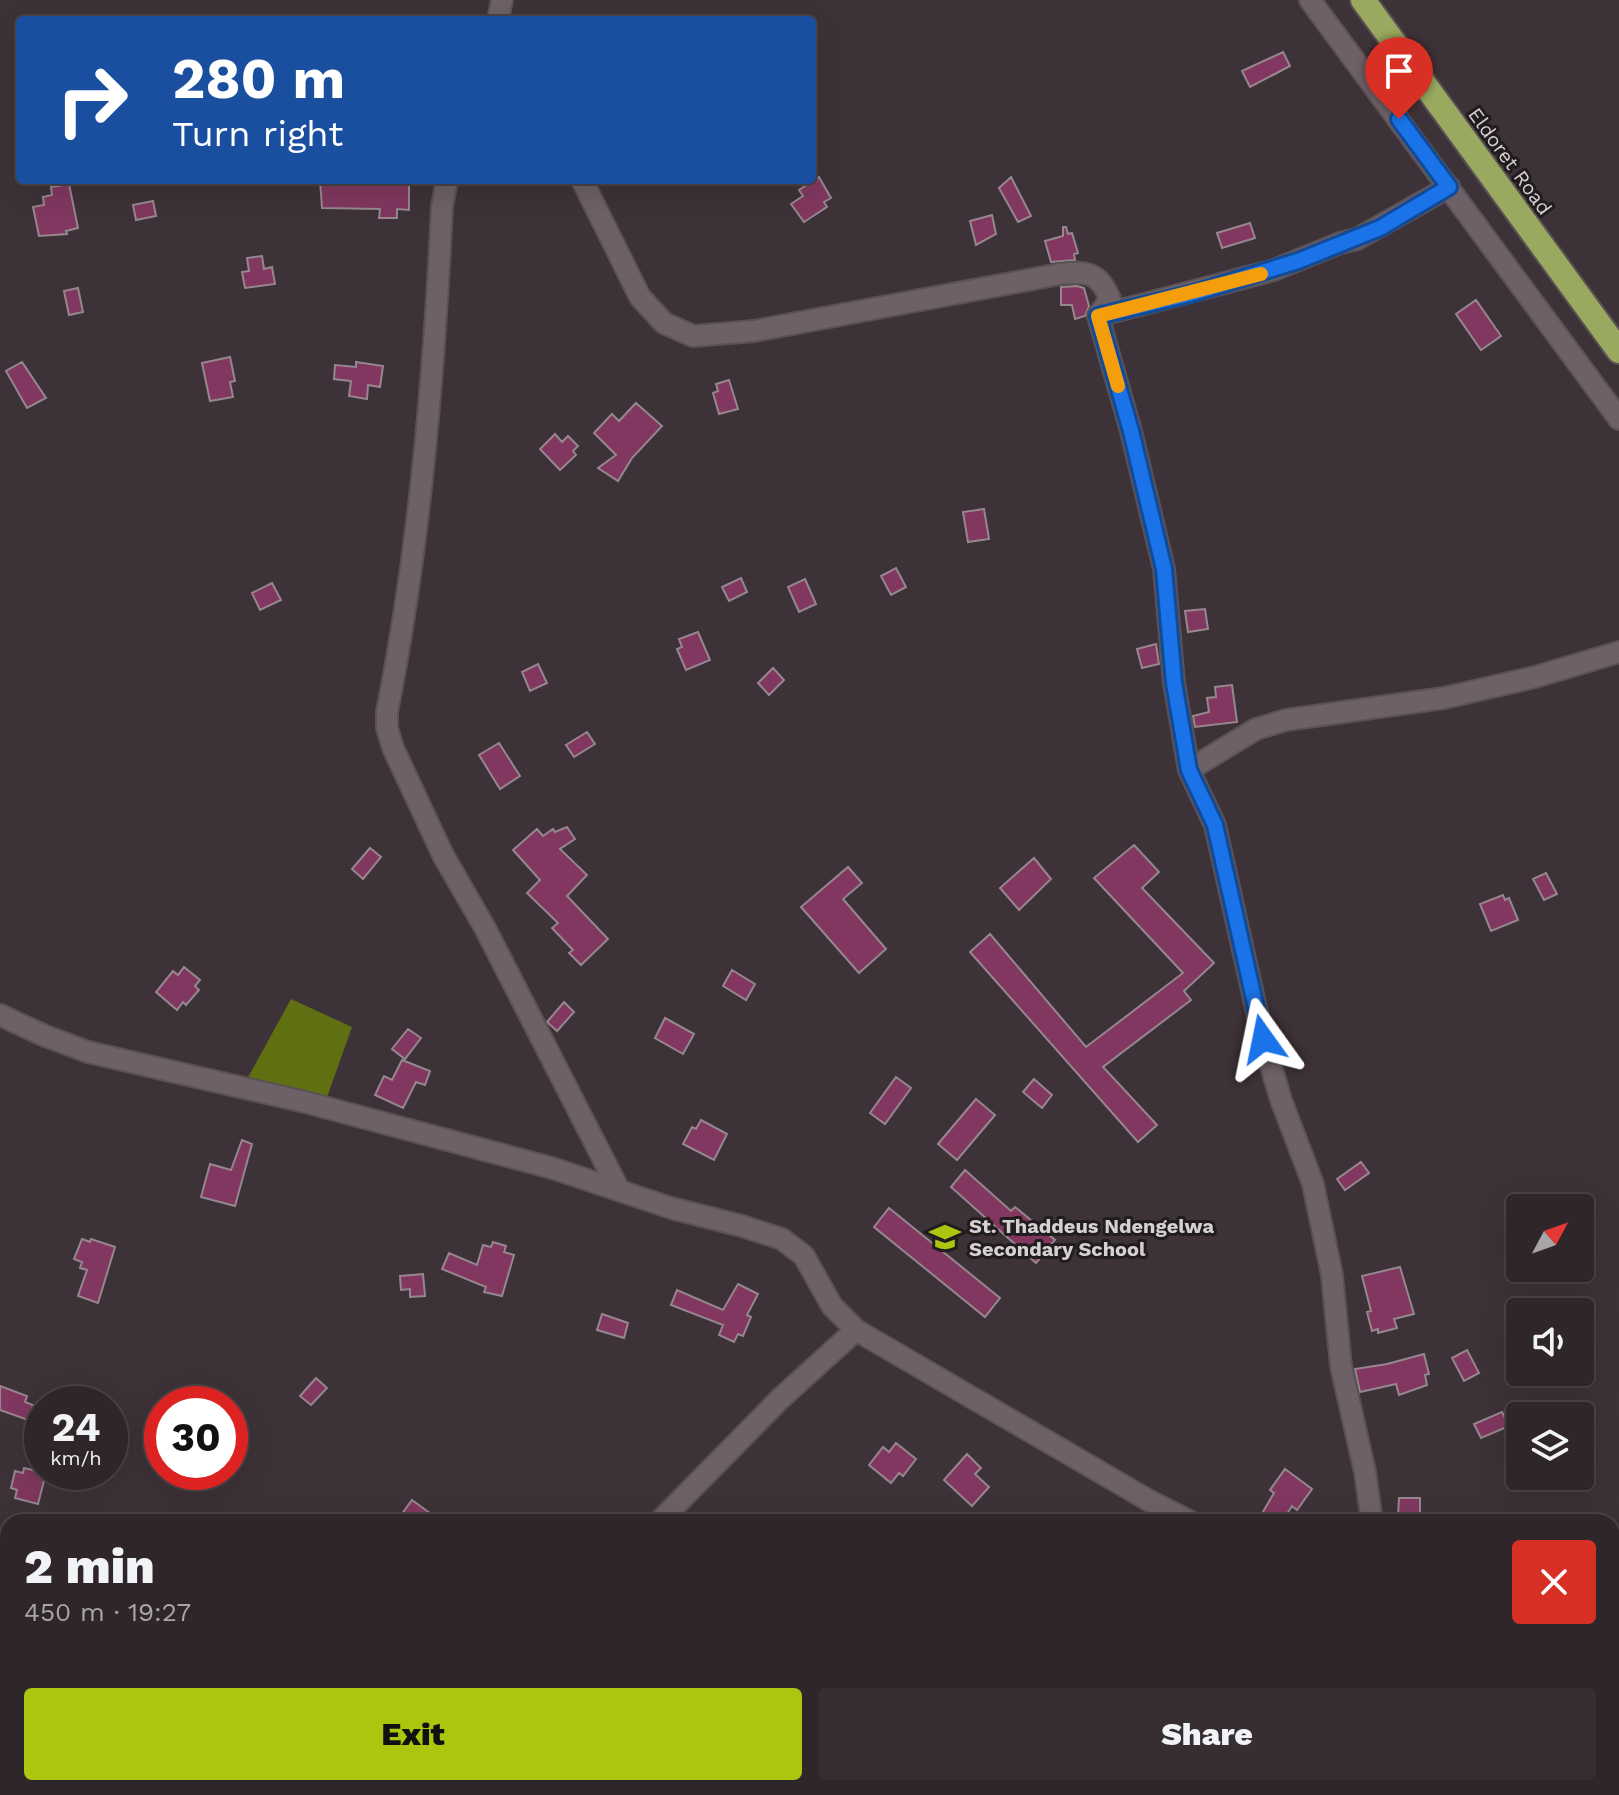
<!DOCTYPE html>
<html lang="en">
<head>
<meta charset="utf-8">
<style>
	body { margin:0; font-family:"Work Sans",sans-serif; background:#362e31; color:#f1f3f6; height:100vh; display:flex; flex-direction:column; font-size:30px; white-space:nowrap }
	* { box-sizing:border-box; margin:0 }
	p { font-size:26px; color:#a7a5a8 }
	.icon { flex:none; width:44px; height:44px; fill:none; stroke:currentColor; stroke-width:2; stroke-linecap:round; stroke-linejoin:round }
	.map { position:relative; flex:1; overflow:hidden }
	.side { position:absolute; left:0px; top:1514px; width:1620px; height:282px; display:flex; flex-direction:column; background:#2e2629; border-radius:24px 24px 0 0; box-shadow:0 8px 32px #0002,0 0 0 2px #494346 }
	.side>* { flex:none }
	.top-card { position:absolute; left:16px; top:16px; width:800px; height:168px; border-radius:8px; box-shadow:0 8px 32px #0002,0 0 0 2px #494346; background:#1a4fa0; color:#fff; overflow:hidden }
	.needle { width:52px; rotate:49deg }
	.tools { position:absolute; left:1506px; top:1194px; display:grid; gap:16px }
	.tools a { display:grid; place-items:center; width:88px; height:88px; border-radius:8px; background:#2e2629; box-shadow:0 8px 32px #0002,0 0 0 2px #494346; font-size:40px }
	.speed { position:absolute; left:24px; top:1386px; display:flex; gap:16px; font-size:40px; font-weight:700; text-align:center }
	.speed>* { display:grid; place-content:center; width:104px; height:104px; border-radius:50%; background:#2e2629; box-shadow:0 8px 32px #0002,0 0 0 2px #494346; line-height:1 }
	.speed small { font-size:20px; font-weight:400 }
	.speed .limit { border:12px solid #d22; background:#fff; color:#111 }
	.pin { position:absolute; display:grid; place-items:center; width:68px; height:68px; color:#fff; margin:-82px -34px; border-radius:50% 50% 50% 0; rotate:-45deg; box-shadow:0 0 8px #0007 }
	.pin .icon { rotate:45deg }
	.me { position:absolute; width:88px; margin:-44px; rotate:348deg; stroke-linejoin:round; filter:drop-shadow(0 0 6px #0008) }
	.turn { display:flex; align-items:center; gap:28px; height:168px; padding:0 24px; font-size:36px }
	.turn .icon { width:104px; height:104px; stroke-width:2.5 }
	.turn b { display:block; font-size:56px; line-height:68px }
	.round { display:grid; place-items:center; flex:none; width:84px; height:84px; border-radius:8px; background:#362e31 }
	.summary { display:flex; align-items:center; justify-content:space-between; height:136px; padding:0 24px }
	h1 { font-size:48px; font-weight:800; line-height:60px }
	.primary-button { display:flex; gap:16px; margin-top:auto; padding:16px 24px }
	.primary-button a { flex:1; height:92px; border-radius:8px; background:#acc610; color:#111; font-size:32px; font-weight:800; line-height:92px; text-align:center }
	.primary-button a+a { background:#362e31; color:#f1f3f6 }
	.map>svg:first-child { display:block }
</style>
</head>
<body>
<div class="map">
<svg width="1619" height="1795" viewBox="0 0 1619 1795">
	<rect width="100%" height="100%" fill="#3d3237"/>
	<path fill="#606f12" d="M291,999L352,1027L326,1100L246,1081Z"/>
	<path fill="#81375f" stroke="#95878d" stroke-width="2" d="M1283,52L1290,66L1250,87L1242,71Z
		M819,177L831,198L824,202L827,207L804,222L791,204L803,196L799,190Z
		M1011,177L1031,216L1018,222L999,188Z
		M320,180H409V210L397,209V218H379L380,209L322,208Z
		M69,184L78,228L66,231L67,234L39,236L33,207L44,205L43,197L52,195L51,187Z
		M153,201L156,216L136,220L133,205Z
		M992,215L996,234L976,245L970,221Z
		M1250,223L1255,238L1222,248L1217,233Z
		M1063,227H1066L1068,234L1072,233L1078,253L1074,254L1075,260L1051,262L1045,241L1063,236Z
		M262,256L264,269L272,267L275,284L245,288L242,272L249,271L247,258Z
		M1077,286L1084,288L1089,306L1085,316L1075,319L1072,305H1061V287Z
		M78,288L83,312L69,315L64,291Z
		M1476,300L1501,336L1481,350L1456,314Z
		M230,357L235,381L230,382L233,397L210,401L202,363Z
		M22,362L46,398L27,408L6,371Z
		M356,362L383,366L380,387L368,385L367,399L349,396L351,381L334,379L335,365L356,367Z
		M729,380L738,409L719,414L713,393L718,391L716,384Z
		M636,403L662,426L632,458L618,481L598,468L616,455L594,433L612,414L619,421Z
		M555,434L562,442L568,436L578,446L573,451L576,455L560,470L540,449Z
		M984,509L989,539L968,542L963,512Z
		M896,568L906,587L891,595L881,576Z
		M741,578L747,592L729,601L722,587Z
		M805,579L816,604L799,612L788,587Z
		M272,583L281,600L260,610L252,593Z
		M1205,609L1208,629L1188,632L1185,611Z
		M698,632L710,660L686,670L677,649L682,647L679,639Z
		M1156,644L1159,664L1142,668L1137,649Z
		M538,664L547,683L530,691L522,672Z
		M773,668L784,680L769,695L758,683Z
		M1232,685L1237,722L1195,727L1193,716L1209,712L1207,698L1216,697L1215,687Z
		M587,732L595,744L574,757L566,745Z
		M499,743L520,776L500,789L479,755Z
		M567,827L575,839L560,849L587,875L567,896L608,939L581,965L569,953L573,950L552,928L558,923L527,893L540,880L513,850L537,829L543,836L553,829L555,832Z
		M1134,845L1159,872L1142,888L1214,963L1184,991L1191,1000L1103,1067L1157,1125L1138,1142L970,952L990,934L1086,1047L1183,973L1094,878Z
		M370,848L381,857L363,879L352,869Z
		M1034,858L1051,879L1019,910L1000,888Z
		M848,867L862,883L843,899L886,949L859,973L801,907Z
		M1546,873L1557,894L1544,900L1533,879Z
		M1503,895L1505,900L1509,898L1518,920L1491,931L1480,904Z
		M184,967L200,980L195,986L199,990L186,1005L183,1002L177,1010L156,992L173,971L178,975Z
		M732,970L755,984L746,1000L723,986Z
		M564,1002L574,1012L557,1031L547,1022Z
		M665,1018L694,1034L683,1054L655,1038Z
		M408,1029L421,1038L405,1059L392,1049Z
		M402,1060L430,1071L425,1085L416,1082L403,1108L375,1095L384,1076L392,1080Z
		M896,1077L911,1088L885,1124L870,1113Z
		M1034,1079L1052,1095L1042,1108L1023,1092Z
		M976,1099L995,1115L957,1160L938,1144Z
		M701,1120L727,1134L714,1160L683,1144L692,1127L696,1129Z
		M242,1140L252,1144L235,1206L201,1197L210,1164L231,1170Z
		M1361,1162L1369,1173L1345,1190L1337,1179Z
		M965,1170L1011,1211L1015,1207L1055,1240L1036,1263L951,1187Z
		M889,1208L1000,1298L985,1317L874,1227Z
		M82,1239L90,1242L91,1239L115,1247L98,1303L78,1296L87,1270L80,1268L82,1262L74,1259Z
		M493,1242L506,1246L504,1252L514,1255L502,1296L484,1292L486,1287L442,1269L449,1253L477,1265L483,1245L491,1247Z
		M1400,1267L1414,1314L1394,1319L1397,1328L1378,1333V1329L1372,1331L1367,1312L1371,1311L1362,1276Z
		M423,1274L425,1296L410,1297V1289L401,1290L400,1276Z
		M738,1284L758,1294L747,1315L751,1317L743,1336L738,1334L734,1342L719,1335L723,1325L671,1305L677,1290L723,1310Z
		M602,1314L628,1323L624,1338L597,1330Z
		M1467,1350L1479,1373L1464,1381L1452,1358Z
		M1424,1354L1429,1374L1425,1375L1427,1385L1399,1395L1396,1384L1360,1392L1355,1369L1387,1364Z
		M316,1378L327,1388L311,1405L300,1396Z
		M0,1386L27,1396L25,1402L33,1405L28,1420L0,1410Z
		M1502,1412L1509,1426L1481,1438L1474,1424Z
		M896,1443L916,1459L903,1476L899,1473L891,1483L869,1465L883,1447L889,1452Z
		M967,1454L981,1468L975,1474L989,1487L972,1506L944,1480Z
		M24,1468L46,1473L38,1504L15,1498L17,1490L11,1488L15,1471L23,1473Z
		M1285,1469L1312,1489L1297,1510L1292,1506L1282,1522H1257L1274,1493L1270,1490Z
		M1399,1498H1420V1516H1398Z
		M412,1500L442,1522H396Z"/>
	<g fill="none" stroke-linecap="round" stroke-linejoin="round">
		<defs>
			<path id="minor" d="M1310,0L1619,419
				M498,20L502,0
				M447,180L442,207C434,376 420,545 387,712V728L393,748L443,855L485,928L618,1188
				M582,180L640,297L664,323L693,336L754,331L1060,274C1087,271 1099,272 1110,299L1098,316L1131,431L1164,569L1174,683L1189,770
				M1098,316L1274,270L1340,243L1357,239L1449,187
				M0,1015L43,1035L88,1052L305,1102L552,1168L671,1208L742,1226L782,1239L804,1256L832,1306L856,1330L780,1399L659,1522
				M856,1330L1148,1500L1191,1522
				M1372,1522L1365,1472L1341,1366L1332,1275L1313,1184L1281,1100L1263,1039L1215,825L1189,770L1256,729L1286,720L1444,698L1535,677L1619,652
				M1612,1696L1619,1700
				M386,1795L394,1788
				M969,1795L978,1788
				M1314,1795L1317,1788"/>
			<path id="highway" d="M1363,0L1619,351"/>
		</defs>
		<use href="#minor" stroke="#5a5155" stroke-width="24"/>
		<use href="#highway" stroke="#5a5155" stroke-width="28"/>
		<use href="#minor" stroke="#6d6066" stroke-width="20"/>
		<use href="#highway" stroke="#99a95f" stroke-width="24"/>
	</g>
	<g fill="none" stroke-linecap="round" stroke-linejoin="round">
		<defs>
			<path id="route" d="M1263,1039L1215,825L1189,770L1174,683L1164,569L1131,431L1098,316L1194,293L1298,261L1380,228L1449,187L1399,119"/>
		</defs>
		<use href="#route" stroke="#114b97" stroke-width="20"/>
		<use href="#route" stroke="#1a73e8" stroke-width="14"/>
		<path stroke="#f59e0b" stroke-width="14" d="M1118,386L1098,316L1261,274"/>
	</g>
	<defs>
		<symbol id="school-bare" viewBox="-9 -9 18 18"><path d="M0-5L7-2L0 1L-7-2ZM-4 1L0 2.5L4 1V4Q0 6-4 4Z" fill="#acc610" stroke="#211c1e" stroke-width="2.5" paint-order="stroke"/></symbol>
	</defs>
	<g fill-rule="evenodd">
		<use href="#school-bare" x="923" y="1215" width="44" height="44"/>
	</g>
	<g text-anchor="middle" stroke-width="6" stroke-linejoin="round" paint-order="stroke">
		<g font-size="20" fill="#d7d0d3" stroke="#211c1e">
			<text transform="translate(1510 161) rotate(54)" y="7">Eldoret Road</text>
		</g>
		<g font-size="20" font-weight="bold" fill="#d7d0d3" stroke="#211c1e" text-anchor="start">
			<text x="969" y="1233">St. Thaddeus Ndengelwa<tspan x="969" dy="23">Secondary School</tspan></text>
		</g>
	</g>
</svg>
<div class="tools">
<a><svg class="needle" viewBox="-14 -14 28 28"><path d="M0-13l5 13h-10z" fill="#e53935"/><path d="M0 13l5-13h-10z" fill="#a7a5a8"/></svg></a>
<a><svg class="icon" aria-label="sound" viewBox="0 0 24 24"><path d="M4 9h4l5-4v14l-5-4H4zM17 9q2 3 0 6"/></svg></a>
<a><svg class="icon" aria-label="layers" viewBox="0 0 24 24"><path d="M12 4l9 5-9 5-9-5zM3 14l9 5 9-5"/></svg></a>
</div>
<div class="speed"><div>24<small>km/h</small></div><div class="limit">30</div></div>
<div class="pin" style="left:1399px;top:119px;background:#d93025"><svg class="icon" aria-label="arrive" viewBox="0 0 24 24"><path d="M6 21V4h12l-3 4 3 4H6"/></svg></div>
<svg class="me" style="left:1263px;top:1039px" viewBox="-20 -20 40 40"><path d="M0-17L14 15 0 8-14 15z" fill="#1a73e8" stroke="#fff" stroke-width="4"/></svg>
<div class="top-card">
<div class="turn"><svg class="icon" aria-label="right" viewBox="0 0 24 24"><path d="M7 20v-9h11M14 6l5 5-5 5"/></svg><div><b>280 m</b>Turn right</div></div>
</div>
<section class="side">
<div class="summary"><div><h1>2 min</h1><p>450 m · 19:27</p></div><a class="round" style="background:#d93025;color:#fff"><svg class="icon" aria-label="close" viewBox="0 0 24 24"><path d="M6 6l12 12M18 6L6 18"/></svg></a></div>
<div class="primary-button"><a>Exit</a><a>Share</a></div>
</section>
</div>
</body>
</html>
